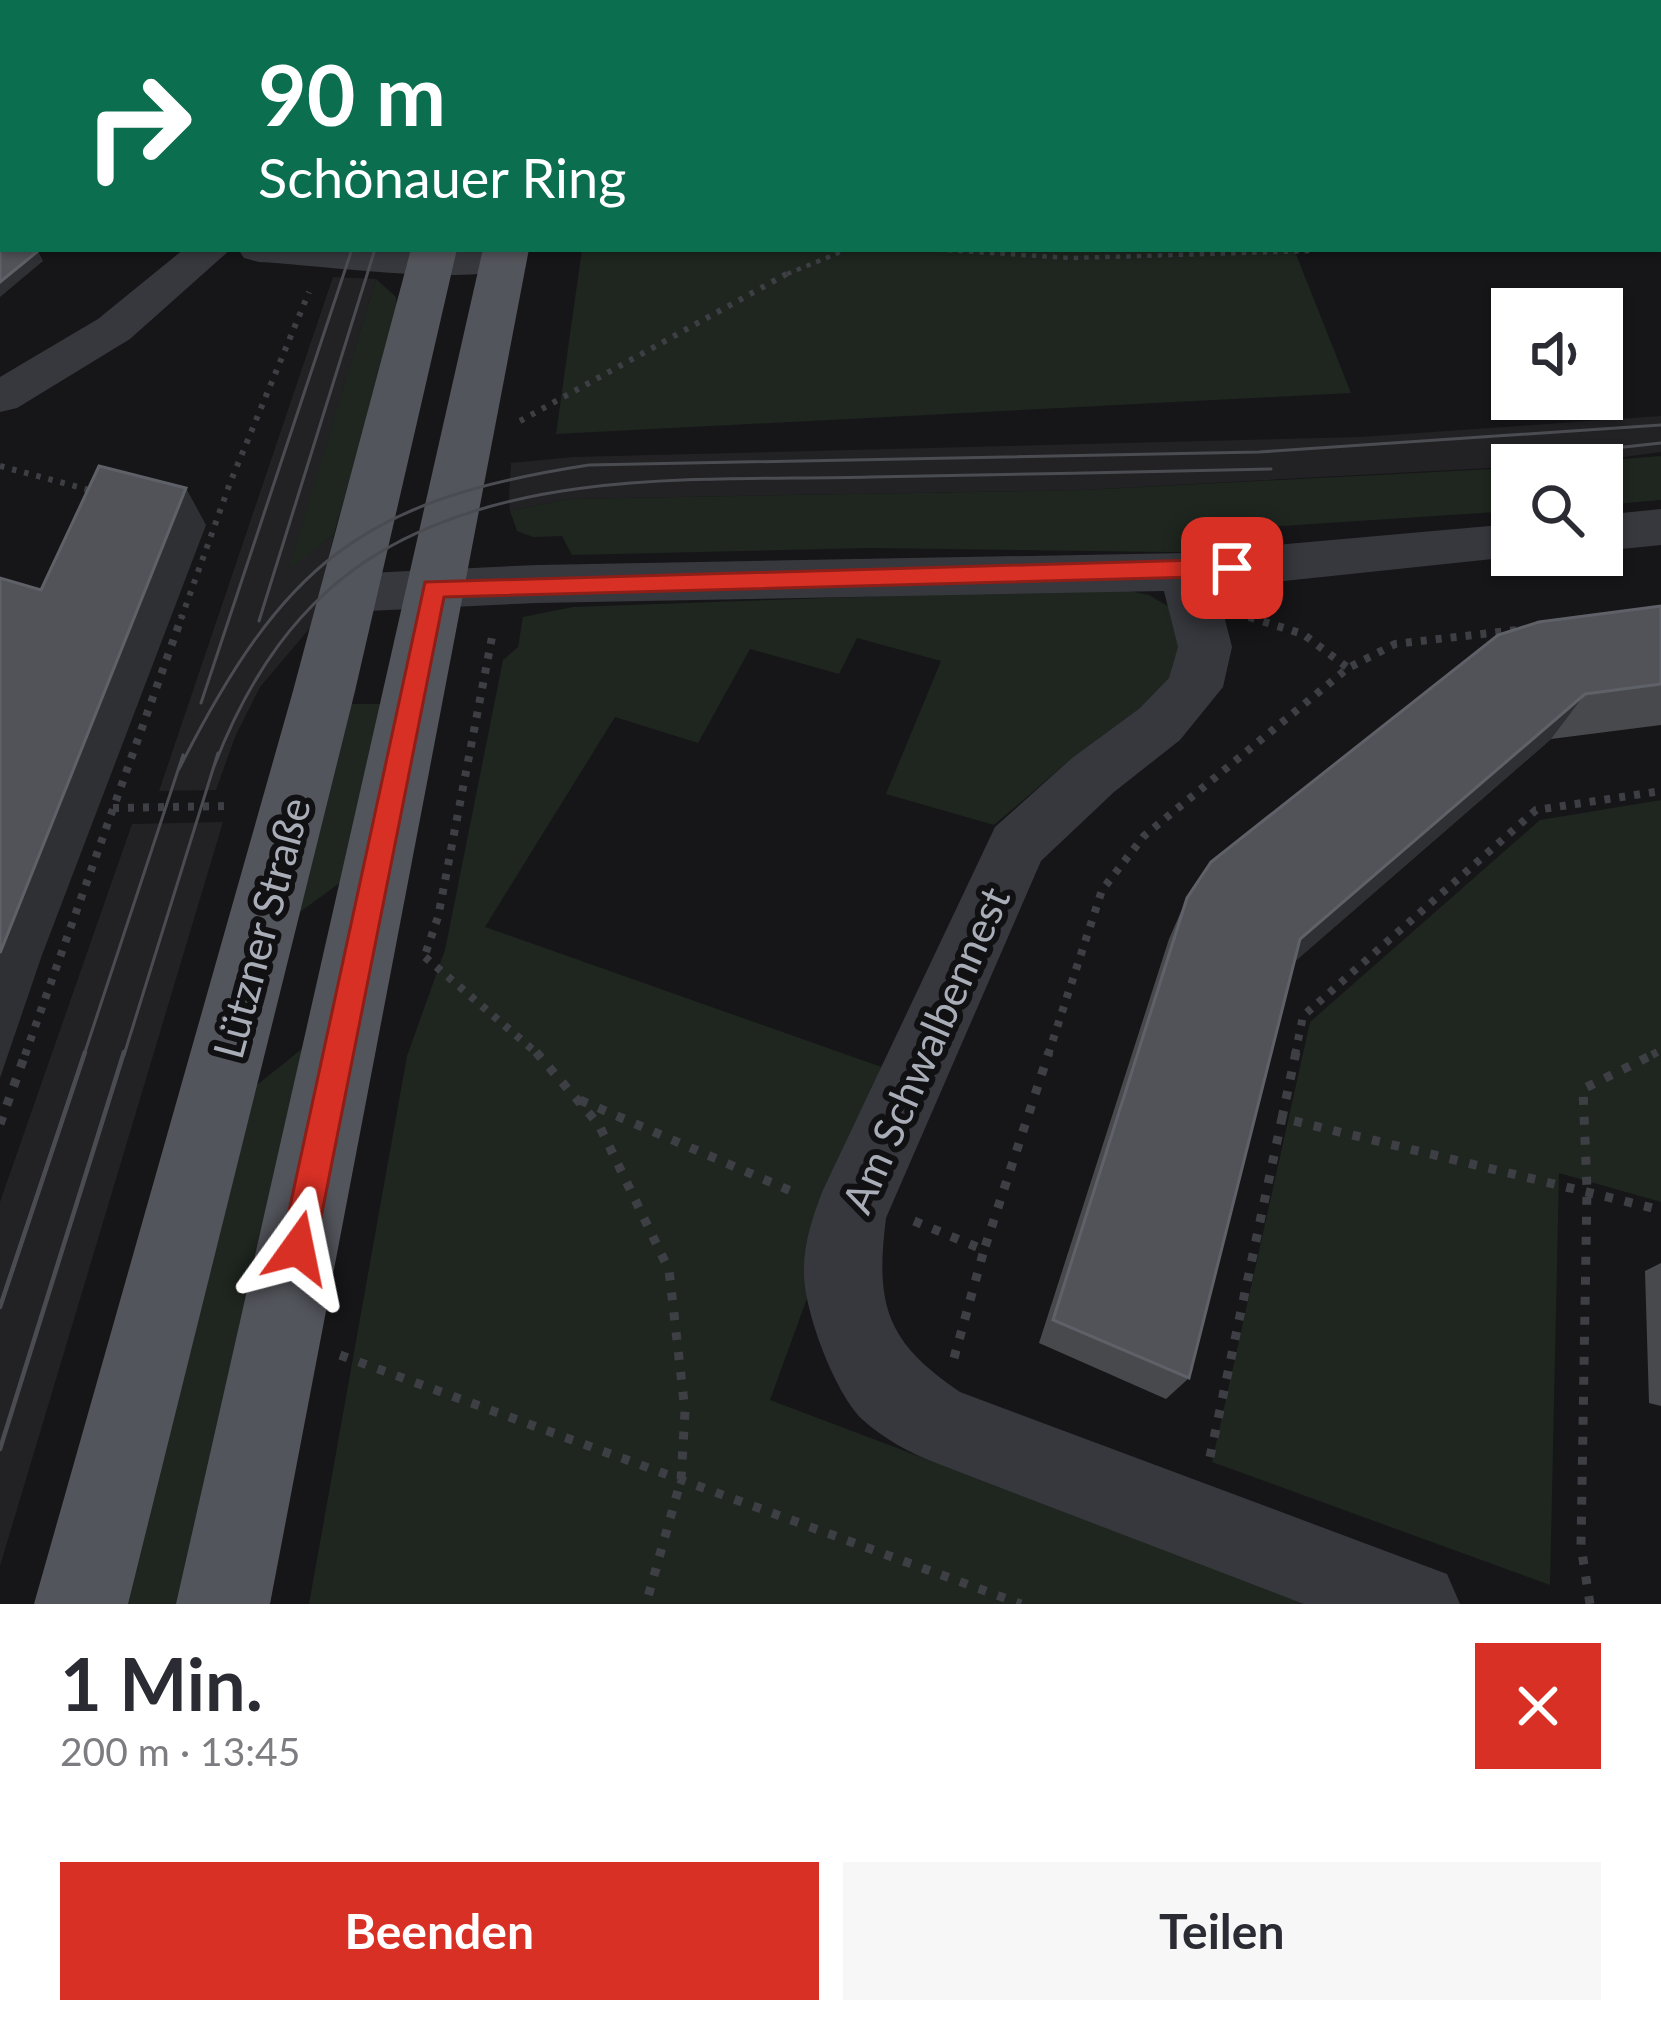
<!DOCTYPE html>
<html lang="de">
<head>
<meta charset="utf-8">
<style>
	body { margin:0; font-family:Lato,sans-serif; background:#f7f7f7; color:#2b2b33; height:100vh; display:flex; flex-direction:column; font-size:45px; white-space:nowrap }
	* { box-sizing:border-box; margin:0 }
	p { font-size:39px; color:#7c7c81 }
	.icon { flex:none; width:66px; height:66px; fill:none; stroke:currentColor; stroke-width:2; stroke-linecap:round; stroke-linejoin:round }
	.map { position:relative; height:1604px; overflow:hidden }
	.panel { display:flex; flex-direction:column; background:#fff; flex:1 }
	.panel>* { flex:none }
	.hud { position:absolute; left:0px; top:0px; width:1662px; height:252px; box-shadow:0 3px 9px #0004; background:#0b6e4f; color:#fff; overflow:hidden }
	.tools { position:absolute; left:1491px; top:288px; display:grid; gap:24px }
	.tools a { display:grid; place-items:center; width:132px; height:132px; border-radius:0px; background:#fff; box-shadow:0 3px 9px #0004; font-size:60px }
	.pin { position:absolute; display:grid; place-items:center; width:102px; height:102px; color:#fff; margin:-51px; border-radius:24px; box-shadow:0 6px 18px #0006 }
	.me { position:absolute; width:132px; margin:-66px; rotate:12deg; stroke-linejoin:round; filter:drop-shadow(0 0 9px #0008) }
	.turn { display:flex; align-items:center; gap:42px; height:252px; padding:0 60px; font-size:54px }
	.turn .icon { width:156px; height:156px; stroke-width:2.5 }
	.turn b { display:block; font-size:84px; line-height:102px }
	.round { display:grid; place-items:center; flex:none; width:126px; height:126px; border-radius:0px; background:#f7f7f7 }
	.headline { display:flex; align-items:center; justify-content:space-between; height:204px; padding:0 60px }
	h1 { font-size:72px; font-weight:700; line-height:90px }
	.action { display:flex; gap:24px; margin-top:auto; padding:24px 60px }
	.action a { flex:1; height:138px; border-radius:0px; background:#d93025; color:#fff; font-size:48px; font-weight:700; line-height:138px; text-align:center }
	.action a+a { background:#f7f7f7; color:#2b2b33 }
	.map>svg:first-child { display:block }
</style>
</head>
<body>
<div class="map">
<svg width="1661" height="1604" viewBox="0 0 1661 1604">
	<rect width="100%" height="100%" fill="#161618"/>
	<path fill="#222225" d="M333,277L376,279L289,568L334,534L315,622L260,687L235,737L216,790L159,791Z
		M1661,416V452L1580,463L1083,490L568,499L510,511L509,498L511,463L573,457L1361,437Z
		M223,822L0,1566V1202L132,824Z"/>
	<path fill="#1e261f" d="M582,249H1294L1351,393L556,434Z
		M376,279L396,297L397,314L334,534L288,570Z
		M1661,456V500L1602,505V465H1548Z
		M1512,468V511L1237,529L1243,553L870,548L572,555L562,536L533,537L517,531L510,511L568,499L1083,490Z
		M1115,588L1149,595L1171,608L1184,648L1167,688L1071,759L994,825L886,794L941,661L857,638L839,674L750,649L698,743L615,717L485,927L890,1070L770,1400L1310,1604H309L407,1056L445,950L503,660L518,647L523,617L573,607Z
		M343,704H385L348,877L293,917Z
		M1661,800V1202L1559,1173L1550,1585L1212,1462L1310,1022L1540,820Z
		M313,1040L183,1604H118L248,1092Z"/>
	<g fill="none" stroke-linecap="round" stroke-linejoin="round">
		<path stroke="#3d3f44" stroke-width="4.5" stroke-dasharray="4.5 6" stroke-linecap="butt" d="M927,249L1071,258L1310,251
			M787,274L848,249"/>
		<path stroke="#3d3f44" stroke-width="6" stroke-dasharray="4.5 8" stroke-linecap="butt" d="M520,421L792,271
			M0,466L97,492
			M1249,617L1261,619
			M181,619L230,483L309,292"/>
		<path stroke="#3d3f44" stroke-width="8" stroke-dasharray="6 9" stroke-linecap="butt" d="M1249,617L1303,634L1348,668
			M113,808L227,806L229,802
			M426,952L438,917L493,632
			M425,957L539,1055
			M25,1055L182,616
			M1048,1055L1102,890L1144,836L1348,668L1395,644L1517,630
			M1295,1055L1303,1016L1536,810L1661,791
			M1652,1055L1661,1050"/>
		<path stroke="#3d3f44" stroke-width="9" stroke-dasharray="8 12" stroke-linecap="butt" d="M536,1052L599,1125L669,1270L685,1411L681,1480L646,1604
			M1296,1052L1282,1118L1661,1210
			M580,1100L798,1194
			M0,1124L26,1052
			M914,1221L984,1250L1049,1052
			M340,1355L1021,1604
			M954,1358L984,1250
			M1210,1457L1282,1118
			M1590,1604L1581,1546L1587,1189L1583,1089L1658,1052"/>
		<path fill="#37383d" fill-rule="evenodd" d="M47,0H83L45,3Z
			M1125,0H1159L1161,3H1127Z
			M1190,0H1224L1226,3H1192Z
			M1526,0H1560L1561,3H1527Z
			M3,33V56L0,57V34Z
			M1659,72H1661V94H1659Z
			M1659,184H1661V210H1659Z
			M0,188L3,189V213L0,212Z
			M184,249H231L130,339L17,408L0,412V377L98,319Z
			M238,249H515L525,259L519,268C449,285 333,266 259,262L244,258Z
			M1661,509V545L1602,551V515Z
			M1512,524V555H1530L1217,588L1232,647L1223,687L1180,740L1114,792L1041,861L886,1218C875,1305 886,1342 960,1392L1447,1574L1460,1604H1304L936,1463C910,1453 884,1439 863,1420C835,1394 804,1311 804,1273C803,1245 813,1215 823,1190L995,827L1072,758L1140,708L1169,678L1178,647L1164,591L537,603L347,612L328,607L320,593L328,579L347,574L537,565L1186,553Z"/>
		<path fill="#53555c" fill-rule="evenodd" d="M491,0H529L490,3Z
			M541,0H579L540,3Z
			M411,249H457L355,691L128,1604H34L293,691Z
			M483,249H529L270,1604H176Z"/>
		<path stroke="#4a4c52" stroke-width="3" d="M1606,449L1661,443
			M259,621L375,249
			M201,703L352,249
			M179,769C283,564 360,500 589,465L1259,452L1661,425
			M213,769C247,680 297,601 382,551C526,467 710,481 871,477C1004,475 1138,472 1271,469
			M84,1055L183,755
			M124,1055L218,753"/>
		<path stroke="#4a4c52" stroke-width="4.5" d="M0,1307L85,1052
			M0,1449L124,1052"/>
	</g>
	<path fill="#47494d" d="M1599,0H1661V59L1659,58V3H1601Z
		M1661,606V725L1551,739L1294,962L1189,1378L1166,1399L1039,1343L1169,939L1187,898Z
		M1661,1263V1406L1649,1403L1645,1271Z"/>
	<path fill="#2f3033" d="M38,251L43,261L0,297V282Z
		M186,488L206,525L42,955L0,1078V953Z
		M1585,694L1551,739L1276,978L1300,939Z"/>
	<path fill="#525359" stroke="#5f6168" stroke-width="3" d="M671,0H716V3H670Z
		M939,0H996L997,3H939Z
		M1074,0H1121L1122,3H1075Z
		M1254,0H1302L1303,3H1256Z
		M1455,0H1509L1510,1L1457,2Z
		M1620,0H1661V39H1659V3H1622Z
		M0,242L3,243V249L38,251L0,282Z
		M99,466L186,488L0,953V578L41,590Z
		M1661,606V684L1585,694L1300,939L1189,1378L1053,1320L1187,898L1211,862L1498,635L1539,622Z"/>
	<path fill="#d93025" stroke="#8d1f18" stroke-width="3" d="M1232,559L1244,568L1232,576L444,597L315,1248L310,1260L298,1265L286,1260L281,1248L425,582Z"/>
	<g text-anchor="middle" stroke-width="12" stroke-linejoin="round" paint-order="stroke">
		<g font-size="42" fill="#a8adb8" stroke="#111113">
			<text transform="translate(262 928) rotate(-75)" y="15">Lützner Straße</text>
			<text transform="translate(926 1050) rotate(-66)" y="15">Am Schwalbennest</text>
		</g>
	</g>
</svg>
<div class="tools">
<a><svg class="icon" aria-label="sound" viewBox="0 0 24 24"><path d="M4 9h4l5-4v14l-5-4H4zM17 9q2 3 0 6"/></svg></a>
<a><svg class="icon" aria-label="search" viewBox="0 0 24 24"><circle cx="10" cy="10" r="6"/><path d="M15 15l6 6"/></svg></a>
</div>
<div class="pin" style="left:1232px;top:568px;background:#d93025"><svg class="icon" aria-label="arrive" viewBox="0 0 24 24"><path d="M6 21V4h12l-3 4 3 4H6"/></svg></div>
<svg class="me" style="left:298px;top:1248px" viewBox="-20 -20 40 40"><path d="M0-17L14 15 0 8-14 15z" fill="#d93025" stroke="#fff" stroke-width="4"/></svg>
<div class="hud">
<div class="turn"><svg class="icon" aria-label="right" viewBox="0 0 24 24"><path d="M7 20v-9h11M14 6l5 5-5 5"/></svg><div><b>90 m</b>Schönauer Ring</div></div>
</div>
</div>
<section class="panel">
<div class="headline"><div><h1>1 Min.</h1><p>200 m · 13:45</p></div><a class="round" style="background:#d93025;color:#fff"><svg class="icon" aria-label="close" viewBox="0 0 24 24"><path d="M6 6l12 12M18 6L6 18"/></svg></a></div>
<div class="action"><a>Beenden</a><a>Teilen</a></div>
</section>
</body>
</html>
